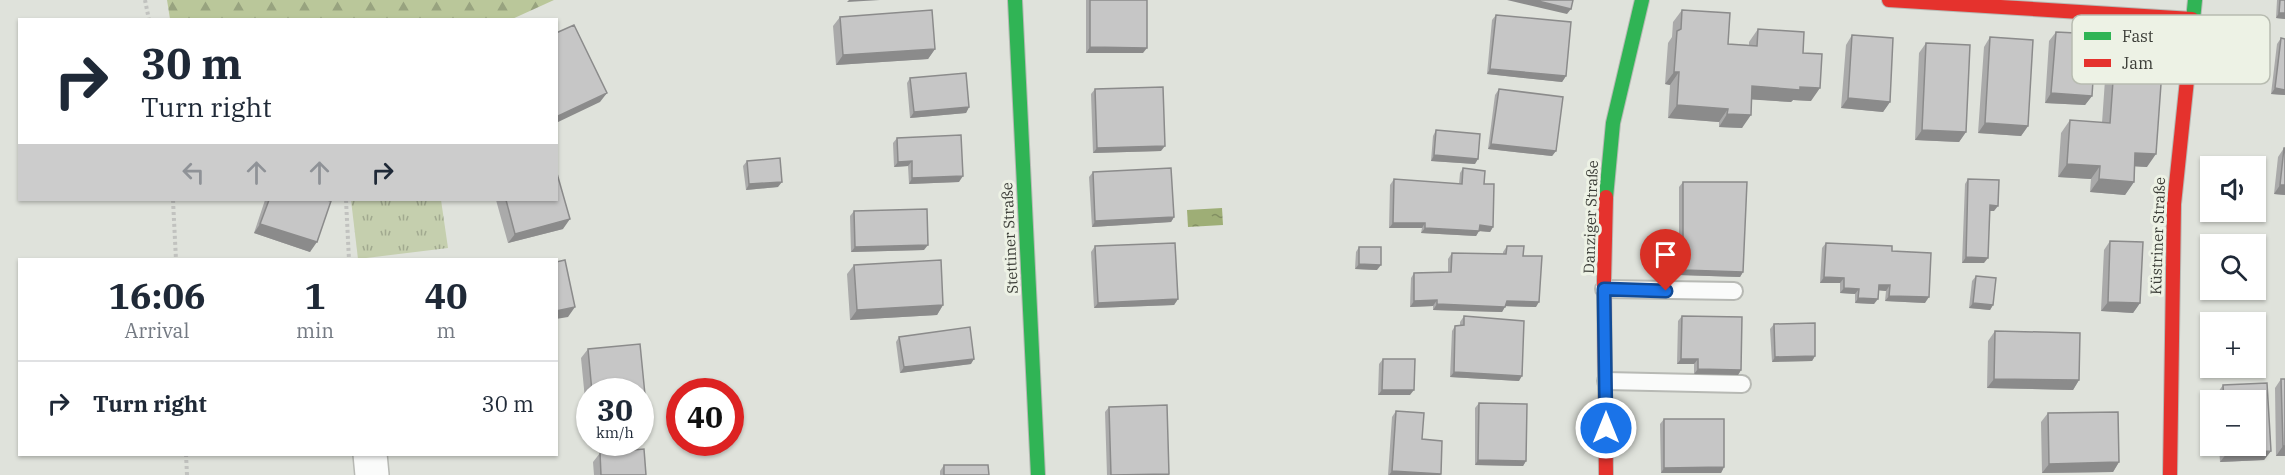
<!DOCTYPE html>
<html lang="en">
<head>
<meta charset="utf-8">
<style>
	body { margin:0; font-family:"IBM Plex Serif",serif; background:#f6f6f7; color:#1f2937; height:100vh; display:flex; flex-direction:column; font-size:22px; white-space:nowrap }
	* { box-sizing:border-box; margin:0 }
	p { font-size:20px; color:#747a83 }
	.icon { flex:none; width:33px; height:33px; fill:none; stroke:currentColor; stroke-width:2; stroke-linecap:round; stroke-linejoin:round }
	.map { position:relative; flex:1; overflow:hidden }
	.panel { position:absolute; left:18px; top:258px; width:540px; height:198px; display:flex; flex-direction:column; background:#fff; border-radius:0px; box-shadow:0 2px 4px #0004 }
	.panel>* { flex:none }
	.hud { position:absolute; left:18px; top:18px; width:540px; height:183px; border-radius:0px; box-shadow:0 2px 4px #0004; background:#fff; color:#1f2937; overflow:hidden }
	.controls { position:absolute; left:2200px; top:156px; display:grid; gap:12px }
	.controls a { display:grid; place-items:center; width:66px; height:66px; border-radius:0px; background:#fff; box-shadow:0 2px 4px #0004; font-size:30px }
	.speed { position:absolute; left:576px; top:378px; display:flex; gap:12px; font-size:30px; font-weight:700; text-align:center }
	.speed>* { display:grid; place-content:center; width:78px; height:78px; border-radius:50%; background:#fff; box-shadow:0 2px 4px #0004; line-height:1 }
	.speed small { font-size:15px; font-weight:400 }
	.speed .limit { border:9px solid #d22; background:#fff; color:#111 }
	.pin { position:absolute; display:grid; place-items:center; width:51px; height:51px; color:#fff; margin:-62px -26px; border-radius:50% 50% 50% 0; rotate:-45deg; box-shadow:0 0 6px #0007 }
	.pin .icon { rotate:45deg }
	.me { position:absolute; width:66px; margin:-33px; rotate:0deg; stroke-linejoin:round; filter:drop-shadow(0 0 4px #0008) }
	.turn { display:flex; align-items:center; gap:21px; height:126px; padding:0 24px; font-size:27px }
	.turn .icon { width:78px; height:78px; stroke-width:2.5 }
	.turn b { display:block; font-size:42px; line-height:51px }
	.lanes { display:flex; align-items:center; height:57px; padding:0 24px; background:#0003; justify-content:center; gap:30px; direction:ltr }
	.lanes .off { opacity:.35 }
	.eta { display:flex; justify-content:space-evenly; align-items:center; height:102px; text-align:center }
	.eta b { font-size:36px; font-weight:800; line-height:42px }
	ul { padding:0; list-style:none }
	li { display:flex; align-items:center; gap:18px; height:84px; padding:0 24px; border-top:2px solid #e0e1e3 }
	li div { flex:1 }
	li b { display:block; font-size:22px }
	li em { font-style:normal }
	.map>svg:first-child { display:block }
</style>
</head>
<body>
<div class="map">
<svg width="2285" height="475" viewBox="0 0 2285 475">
	<defs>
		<pattern id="grass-tufts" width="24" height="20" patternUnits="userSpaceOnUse" patternTransform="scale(1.5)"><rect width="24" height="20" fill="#c5cfae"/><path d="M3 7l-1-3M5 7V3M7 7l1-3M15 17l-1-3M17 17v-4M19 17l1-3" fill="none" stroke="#a1a98f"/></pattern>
		<pattern id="forest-firs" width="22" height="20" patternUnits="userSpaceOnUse" patternTransform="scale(1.5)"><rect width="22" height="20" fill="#bac79a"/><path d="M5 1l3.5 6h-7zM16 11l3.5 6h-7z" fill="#98a37f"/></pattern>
		<pattern id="water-ripples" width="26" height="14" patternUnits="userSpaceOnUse" patternTransform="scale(1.5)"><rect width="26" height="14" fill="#9eae76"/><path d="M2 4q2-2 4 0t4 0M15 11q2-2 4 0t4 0" fill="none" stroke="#828f62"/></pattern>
	</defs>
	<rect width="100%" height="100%" fill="#dfe2db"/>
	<path fill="url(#grass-tufts)" d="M351,200H441L448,248L358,259Z"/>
	<path fill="url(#forest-firs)" d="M167,0H554L510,20L170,19Z"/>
	<path fill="url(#water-ripples)" d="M1222,208L1223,225L1188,227L1187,210Z"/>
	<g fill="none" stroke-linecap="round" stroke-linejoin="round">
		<defs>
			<path id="lane" d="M1604,289L1734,291
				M1606,381L1742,384"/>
			<path id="street" d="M370,454L372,475"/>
			<path id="fast" d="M1015,0L1038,475
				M2187,80L2195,0
				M1606,197L1613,123L1642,0"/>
			<path id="jam" d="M1889,0L2192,19
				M1606,475L1604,281L1606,197
				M2170,475L2174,204L2187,80"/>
		</defs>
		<use href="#lane" stroke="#b7b9b4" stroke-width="20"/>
		<use href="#street" stroke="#b7b9b4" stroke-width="36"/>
		<use href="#fast" stroke="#b7b9b4" stroke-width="16"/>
		<use href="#jam" stroke="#b7b9b4" stroke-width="16"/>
		<path stroke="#c1c2bf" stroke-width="4" stroke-dasharray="3 3" stroke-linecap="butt" d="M145,0L149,20
			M173,200L176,260
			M346,200L349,260
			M186,454L187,475"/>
		<use href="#lane" stroke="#fafbfa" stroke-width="16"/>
		<use href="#street" stroke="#fafbfa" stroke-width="33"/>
		<use href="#fast" stroke="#30b455" stroke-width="14"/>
		<use href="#jam" stroke="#e5322d" stroke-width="14"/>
	</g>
	<path fill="#aaa" d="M1086,0H1147L1143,53H1086Z
		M2277,0H2285V19L2276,18Z
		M1682,10L1728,44L1749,45V42L1758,29L1803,53L1811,101L1793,100L1791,102L1752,99L1742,128L1719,127V122L1668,118L1670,85L1665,84L1668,43L1672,37L1673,22Z
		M1496,15L1566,76L1562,82L1487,74L1492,20Z
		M840,17L935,49L928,59L836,65L833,26Z
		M2056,32L2092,96L2085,105L2045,103L2049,41Z
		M1852,35L1890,102L1883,112L1841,108L1846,45Z
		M1990,37L2028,126L2021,136L1978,133L1984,47Z
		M2281,38L2285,95L2271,94L2277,44Z
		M1926,43L1966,132L1959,142L1915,140L1919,53Z
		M2114,67L2147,167L2135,166L2134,182L2125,195L2090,192L2091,179L2058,177L2061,133L2070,120L2102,123L2105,80Z
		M910,78L969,107L966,113L910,118L907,83Z
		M1095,89L1161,151L1093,153L1091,94Z
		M1499,89L1556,151L1552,156L1488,149L1495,95Z
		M1436,130L1475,164L1431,161L1433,136Z
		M897,138L959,182L909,184L908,166L894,167L893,143Z
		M2284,148L2285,195L2274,194L2278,157Z
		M747,161L778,187L746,190L743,166Z
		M1463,168L1484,184L1493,227L1490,232L1479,231L1476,236L1421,233L1422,228H1389L1390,185L1394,179L1459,184L1460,173Z
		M1093,172L1174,217L1171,222L1092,227L1089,177Z
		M1968,179L1994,211H1990L1984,263H1962L1965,184Z
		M1683,182L1743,272L1740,277L1679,275V187Z
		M265,200H327L310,252L254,233Z
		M496,200H556L563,229L508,243Z
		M854,211L924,250L851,252L850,216Z
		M2110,241L2140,303L2133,313L2101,311L2104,250Z
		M1826,243L1892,251L1925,303L1885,301L1886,291L1878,290L1874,304L1855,303V294L1840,293V283H1820L1822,248Z
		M1095,246L1178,299L1174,305L1094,308L1091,252Z
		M1507,246L1523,256L1536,307L1505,306L1502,312L1433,310V306L1410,307L1411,278L1414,273L1448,272V259L1452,253L1503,254V252Z
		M1359,247L1377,270L1355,269L1356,252Z
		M854,265L943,305L937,315L850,320L847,274Z
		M1976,276L1993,305L1990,310L1969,308L1972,281Z
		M1464,316L1519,381L1450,377L1452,331L1455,326L1460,325V322Z
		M1682,316L1741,370L1738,375L1694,374V364H1677L1678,321Z
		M1774,324L1815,356L1812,361L1772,362L1770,329Z
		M1995,331L2079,380L2073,390L1987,388L1988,341Z
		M899,337L971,364L900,373L896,342Z
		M588,349L640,392H590V429L588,430L581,358Z
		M1383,359L1410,395H1378L1379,364Z
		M2281,379H2285V456H2276L2275,388Z
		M2267,383L2271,451L2264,460L2220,462L2219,446H2256V400H2217L2216,395L2223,385Z
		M1479,403L1526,461L1523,466L1475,465V408Z
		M1109,407L1169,474V475H1107L1105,412Z
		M1396,411L1422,439L1441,474L1440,475H1388L1392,417Z
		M2048,413L2119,462L2113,472L2042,473L2041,422Z
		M1664,419L1724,467L1721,473H1661L1660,424Z
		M600,453L646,475H594L593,462Z
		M944,465L989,475H940V471Z"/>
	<path fill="#8b8b8b" d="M849,0H880L847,2Z
		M1507,0H1534L1571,9L1567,14Z
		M2279,13H2285V19L2276,18Z
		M1090,47L1147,48L1143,53H1086Z
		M935,49L928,59L836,65L843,55Z
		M1490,69L1566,76L1562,82L1487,74Z
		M1674,72H1679L1670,85L1665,84Z
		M1752,86L1800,87L1820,88L1811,101L1793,100L1791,102L1744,99Z
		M2275,88L2285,90V95L2271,94Z
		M607,93L600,102L556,123V117Z
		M2051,93L2092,96L2085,105L2045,103Z
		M1848,98L1890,102L1883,112L1841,108Z
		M1677,105L1728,109L1719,122L1668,118Z
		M969,107L966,113L910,118L914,112Z
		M1727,114L1751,115L1742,128L1719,127Z
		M1985,123L2028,126L2021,136L1978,133Z
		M1922,130L1966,132L1959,142L1915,140Z
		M1491,144L1556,151L1552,156L1488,149Z
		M1165,146L1161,151L1093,153L1097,148Z
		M2135,153L2156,154L2147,167L2127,166Z
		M1434,155L1478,159L1475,164L1431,161Z
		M912,161L908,166L894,167L898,162Z
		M2067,164L2100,166L2091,179L2058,177Z
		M963,176L959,182L909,184L912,178Z
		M2099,179L2134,182L2125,195L2090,192Z
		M782,182L778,187L746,190L749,184Z
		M2280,185H2285V195L2274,194Z
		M1990,205L1998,206L1994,211H1986Z
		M1174,217L1171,222L1092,227L1095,221Z
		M570,219L563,229L508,243L515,234Z
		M1393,223H1425L1422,228H1389Z
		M260,224L317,242L310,252L254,233Z
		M1480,225L1493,227L1490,232L1479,231L1476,236L1421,233L1425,228Z
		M928,245L924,250L851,252L855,247Z
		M1966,257L1988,258L1984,263H1962Z
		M1359,264L1381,265L1377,270L1355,269Z
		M1683,270L1743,272L1740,277L1679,275Z
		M1824,277L1844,278L1840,283H1820Z
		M1879,285H1890L1886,291L1875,290Z
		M1844,288L1859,289L1855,294L1840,293Z
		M1889,296L1929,297L1925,303L1885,301Z
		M1858,298L1878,299L1874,304L1855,303Z
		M1178,299L1174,305L1094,308L1098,303Z
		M1437,300L1433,306L1410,307L1414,301Z
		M1507,301L1539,302L1536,307L1503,306Z
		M2108,302L2140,303L2133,313L2101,311Z
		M1973,303L1993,305L1990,310L1969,308Z
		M1437,304L1505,307L1502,312L1433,310Z
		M943,305L937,315L850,320L857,310Z
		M575,307L568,317L556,319V311Z
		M1815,356L1812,361L1772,362L1775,357Z
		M974,359L971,364L900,373L904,367Z
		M1681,359H1698L1694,364H1677Z
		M1698,369L1741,370L1738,375L1694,374Z
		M1454,372L1522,376L1519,381L1450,377Z
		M1994,379L2079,380L2073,390L1987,388Z
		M1382,390H1414L1410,395H1378Z
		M647,415L640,424V416Z
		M2283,446H2285V456H2276Z
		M2271,451L2264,460L2220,462L2227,453Z
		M1478,460L1526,461L1523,466L1475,465Z
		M2119,462L2113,472L2042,473L2049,464Z
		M1724,467L1721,473H1661L1664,468Z
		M1392,471L1441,474L1440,475H1389Z
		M1169,474V475H1124Z"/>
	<path fill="#c6c6c6" stroke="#8b8b8b" stroke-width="1.5" d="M1090,0H1147V48L1090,47Z
		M1534,0H1573L1571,9Z
		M2280,0H2285V13H2279Z
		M932,10L935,49L843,55L840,17Z
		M1682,10L1730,13L1728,44L1757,46L1758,29L1804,32L1803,53L1822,54L1820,88L1800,87V90L1752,86L1751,115L1727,114L1728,109L1677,105L1679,72H1674L1677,31L1681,29Z
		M1496,15L1571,22L1566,76L1490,69Z
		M574,25L607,93L556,117V33Z
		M2056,32L2096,34L2092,96L2051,93Z
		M1852,35L1893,38L1890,102L1848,98Z
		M1990,37L2033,40L2028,126L1985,123Z
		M2281,38L2285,39V90L2275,88Z
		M1926,43L1970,45L1966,132L1922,130Z
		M2114,67L2162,70L2156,154L2135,153L2134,182L2099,179L2100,166L2067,164L2070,120L2110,123Z
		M966,73L969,107L914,112L910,78Z
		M1163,87L1165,146L1097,148L1095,89Z
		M1499,89L1563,97L1556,151L1491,144Z
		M1436,130L1480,134L1478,159L1434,155Z
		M961,135L963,176L912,178V161L898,162L897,138Z
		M2284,148H2285V185H2280Z
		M780,158L782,182L749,184L747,161Z
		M1171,168L1174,217L1095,221L1093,172Z
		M1463,168L1485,171L1484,184H1494L1493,227L1480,225L1479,231L1425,228V223H1393L1394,179L1462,184Z
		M556,170L570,219L515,234L506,200H556Z
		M1968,179L1999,180L1998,206L1990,205L1988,258L1966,257Z
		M1683,182H1747L1743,272L1683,270Z
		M269,200H327L331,201L317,242L260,224Z
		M927,209L928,245L855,247L854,211Z
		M2110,241L2143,242L2140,303L2108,302Z
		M1175,243L1178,299L1098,303L1095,246Z
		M1826,243L1892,246V251L1931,253L1929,297L1889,296L1890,285H1879L1878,299L1858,298L1859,289L1844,288V278L1824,277Z
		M1507,246H1524L1523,256H1542L1539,302L1507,301L1505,307L1437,304V300L1414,301V273L1451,272L1452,253L1506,254Z
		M1359,247H1381V265L1359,264Z
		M565,260L575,307L556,311V262Z
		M941,260L943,305L857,310L854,265Z
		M1976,276L1996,278L1993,305L1973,303Z
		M1464,316L1524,321L1522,376L1454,372L1455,326L1464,325Z
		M1682,316L1742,317L1741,370L1698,369V359H1681Z
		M1815,323V356L1775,357L1774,324Z
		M970,327L974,359L904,367L899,337Z
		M1995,331L2080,333L2079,380L1994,379Z
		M640,344L647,415L640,416V392H592L588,349Z
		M1383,359H1415L1414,390H1382Z
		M2281,379H2285V446H2283Z
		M2267,383L2271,451L2227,453V446H2256V400H2224L2223,385Z
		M1479,403L1527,404L1526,461L1478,460Z
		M1167,405L1169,474L1111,475L1109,407Z
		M1396,411L1424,413L1422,439L1442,441L1441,474L1392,471Z
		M2118,412L2119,462L2049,464L2048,413Z
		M1664,419H1724V467L1664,468Z
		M644,449L646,475H601L600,453Z
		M944,465H988L989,475H944Z"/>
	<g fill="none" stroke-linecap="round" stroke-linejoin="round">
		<defs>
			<path id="route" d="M1606,428L1604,289L1666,291"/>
		</defs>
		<use href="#route" stroke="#114b97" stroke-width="15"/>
		<use href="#route" stroke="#1a73e8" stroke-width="10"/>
	</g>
	<g text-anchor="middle" stroke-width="6" stroke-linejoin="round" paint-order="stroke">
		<g font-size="15" fill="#3c3e38" stroke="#edf2e5">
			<text transform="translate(1591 217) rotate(-88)" y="5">Danziger Straße</text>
			<text transform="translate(2158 236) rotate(-88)" y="5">Küstriner Straße</text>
			<text transform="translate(1010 238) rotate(-93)" y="5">Stettiner Straße</text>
		</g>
	</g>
	<rect x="2072" y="15" width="198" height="69" rx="9" fill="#edf2e5" stroke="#b8bcb1" stroke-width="1.5"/>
	<rect x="2084" y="32" width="27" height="8" fill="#30b455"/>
	<rect x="2084" y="59" width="27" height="8" fill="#e5322d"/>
	<g font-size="16" fill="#3c3e38">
		<text x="2122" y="42">Fast</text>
		<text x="2122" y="69">Jam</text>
	</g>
</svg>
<div class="controls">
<a><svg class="icon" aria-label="sound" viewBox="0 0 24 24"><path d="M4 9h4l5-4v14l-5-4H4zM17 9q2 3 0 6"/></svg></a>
<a><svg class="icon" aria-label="search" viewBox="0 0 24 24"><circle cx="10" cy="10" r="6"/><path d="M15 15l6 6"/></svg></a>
<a>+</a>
<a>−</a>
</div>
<div class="speed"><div>30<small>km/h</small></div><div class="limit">40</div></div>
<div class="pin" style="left:1666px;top:291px;background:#d93025"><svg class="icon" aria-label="arrive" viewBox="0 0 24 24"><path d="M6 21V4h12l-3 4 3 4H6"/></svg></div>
<svg class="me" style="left:1606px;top:428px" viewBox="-20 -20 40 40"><circle r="17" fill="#1a73e8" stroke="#fff" stroke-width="3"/><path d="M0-11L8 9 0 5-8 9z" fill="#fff"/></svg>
<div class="hud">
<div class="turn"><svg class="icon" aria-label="right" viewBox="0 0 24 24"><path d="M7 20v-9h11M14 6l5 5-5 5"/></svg><div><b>30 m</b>Turn right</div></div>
<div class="lanes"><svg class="icon off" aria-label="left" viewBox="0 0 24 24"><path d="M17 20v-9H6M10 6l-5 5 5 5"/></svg><svg class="icon off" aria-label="ahead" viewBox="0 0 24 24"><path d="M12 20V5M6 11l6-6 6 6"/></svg><svg class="icon off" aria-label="ahead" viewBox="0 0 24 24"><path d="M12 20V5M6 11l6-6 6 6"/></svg><svg class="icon" aria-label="right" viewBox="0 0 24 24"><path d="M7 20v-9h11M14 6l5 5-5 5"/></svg></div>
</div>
<section class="panel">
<div class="eta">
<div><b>16:06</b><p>Arrival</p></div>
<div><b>1</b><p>min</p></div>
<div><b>40</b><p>m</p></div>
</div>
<ul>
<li><svg class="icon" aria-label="right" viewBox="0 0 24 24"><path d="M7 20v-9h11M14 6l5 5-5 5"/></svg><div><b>Turn right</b></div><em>30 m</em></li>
</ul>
</section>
</div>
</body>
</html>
